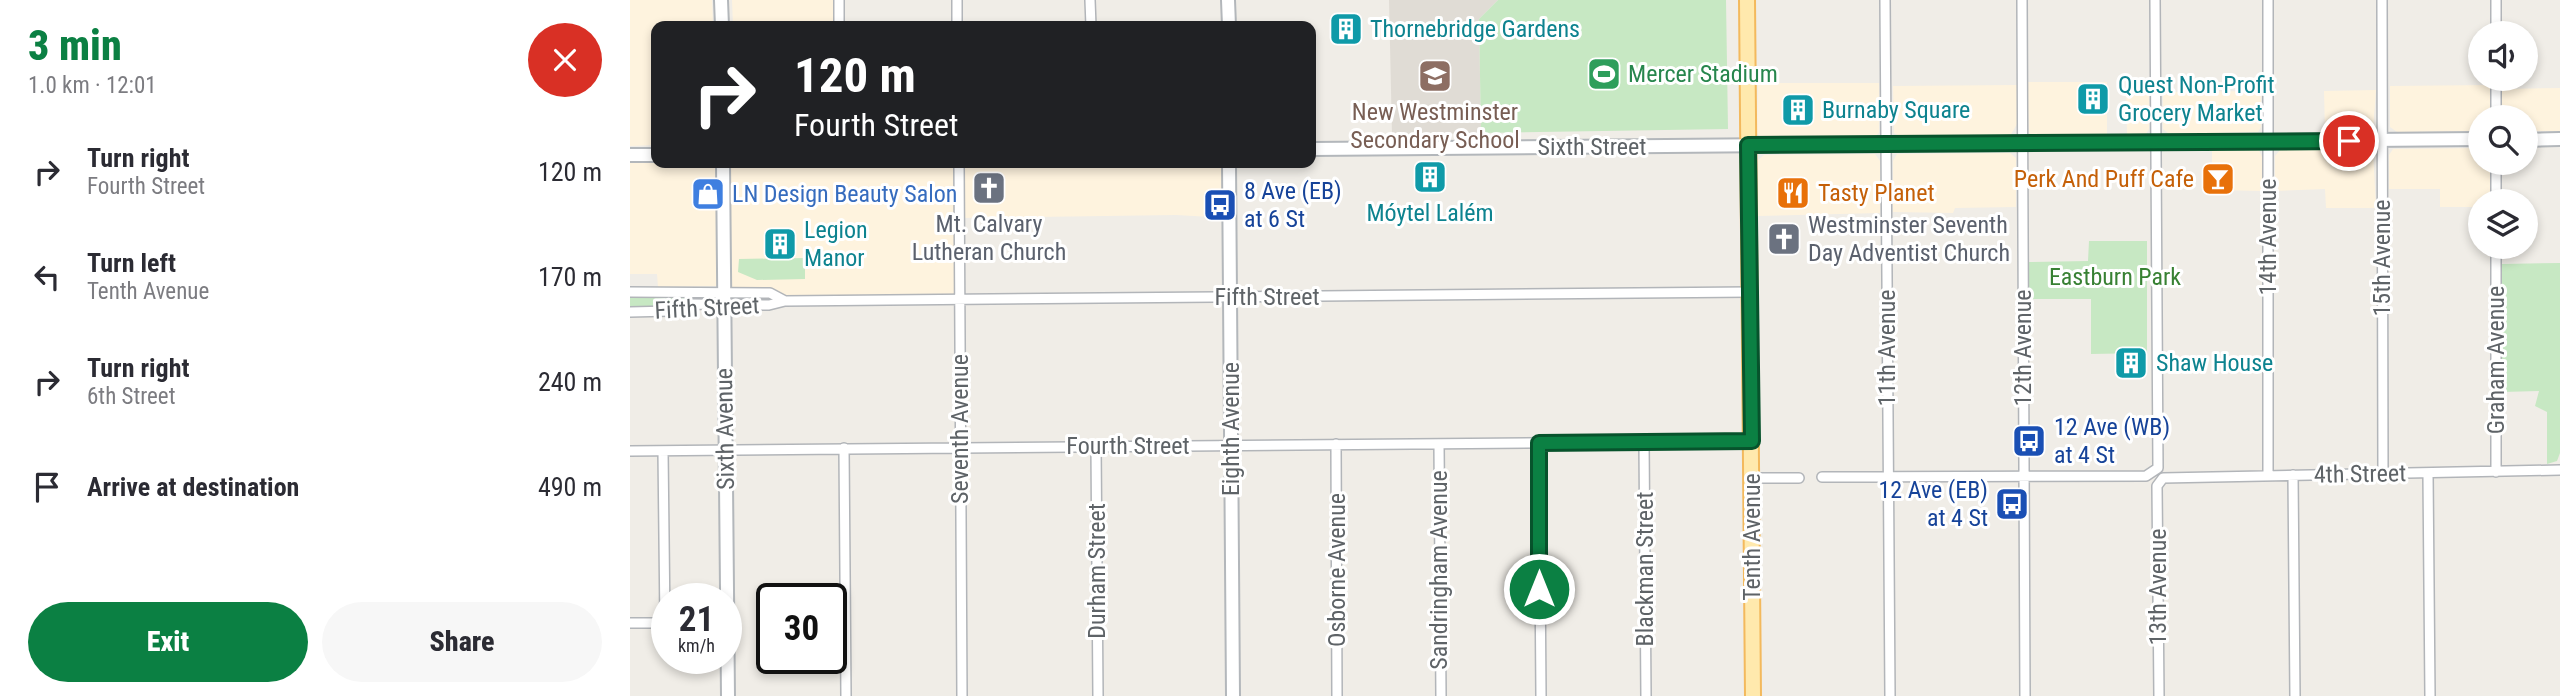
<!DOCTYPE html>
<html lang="en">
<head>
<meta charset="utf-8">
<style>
	body { margin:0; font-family:"Roboto Condensed",sans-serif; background:#f7f7f7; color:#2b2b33; height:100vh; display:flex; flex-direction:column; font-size:26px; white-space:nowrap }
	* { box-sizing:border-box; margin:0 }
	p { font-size:23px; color:#7c7c81 }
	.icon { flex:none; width:38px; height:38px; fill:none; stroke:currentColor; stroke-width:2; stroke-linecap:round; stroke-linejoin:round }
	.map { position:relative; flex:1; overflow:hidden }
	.panel { display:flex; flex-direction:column; background:#fff; width:630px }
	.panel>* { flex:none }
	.hud { position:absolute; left:21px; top:21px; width:665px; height:147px; border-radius:14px; box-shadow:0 4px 10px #0003; background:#202124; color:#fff; overflow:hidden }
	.buttons { position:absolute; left:1838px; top:21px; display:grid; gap:14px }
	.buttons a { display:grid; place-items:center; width:70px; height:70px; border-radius:50%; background:#fff; box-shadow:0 4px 10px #0003; font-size:35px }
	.speed { position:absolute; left:21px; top:583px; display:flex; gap:14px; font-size:35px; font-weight:700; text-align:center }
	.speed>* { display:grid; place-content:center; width:91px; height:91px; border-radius:50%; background:#fff; box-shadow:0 4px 10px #0003; line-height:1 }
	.speed small { font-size:18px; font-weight:400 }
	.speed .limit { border:4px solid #111; border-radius:10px; background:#fff; color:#111 }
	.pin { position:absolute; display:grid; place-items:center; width:60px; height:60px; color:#fff; margin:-30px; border:4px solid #fff; border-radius:50%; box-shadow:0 2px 7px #0007 }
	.me { position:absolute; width:77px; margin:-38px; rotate:0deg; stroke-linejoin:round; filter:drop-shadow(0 0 5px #0008) }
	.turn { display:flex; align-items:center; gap:24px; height:147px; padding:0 28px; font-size:32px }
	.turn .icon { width:91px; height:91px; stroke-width:2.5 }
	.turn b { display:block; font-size:49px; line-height:60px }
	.round { display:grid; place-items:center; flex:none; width:74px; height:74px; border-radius:37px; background:#f7f7f7 }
	.overview { display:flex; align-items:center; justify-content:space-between; height:119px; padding:0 28px }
	h1 { font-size:42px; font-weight:800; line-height:52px; color:#0b8043 }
	.button { display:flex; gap:14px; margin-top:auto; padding:14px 28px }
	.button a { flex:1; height:80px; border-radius:42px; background:#0b8043; color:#fff; font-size:28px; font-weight:800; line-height:80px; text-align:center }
	.button a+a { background:#f7f7f7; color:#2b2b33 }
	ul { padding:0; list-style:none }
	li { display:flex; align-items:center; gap:21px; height:105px; padding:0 28px }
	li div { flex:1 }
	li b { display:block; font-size:26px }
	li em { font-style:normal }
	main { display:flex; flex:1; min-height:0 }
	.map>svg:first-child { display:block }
</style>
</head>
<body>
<main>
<section class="panel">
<div class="overview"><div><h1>3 min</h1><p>1.0 km · 12:01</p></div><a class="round" style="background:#d93025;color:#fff"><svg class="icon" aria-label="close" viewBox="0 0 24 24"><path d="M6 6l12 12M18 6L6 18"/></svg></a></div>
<ul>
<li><svg class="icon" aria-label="right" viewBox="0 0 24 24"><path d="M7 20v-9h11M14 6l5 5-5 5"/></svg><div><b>Turn right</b><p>Fourth Street</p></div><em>120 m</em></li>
<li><svg class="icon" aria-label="left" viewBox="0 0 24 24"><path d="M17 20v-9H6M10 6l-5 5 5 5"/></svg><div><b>Turn left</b><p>Tenth Avenue</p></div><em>170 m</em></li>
<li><svg class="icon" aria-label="right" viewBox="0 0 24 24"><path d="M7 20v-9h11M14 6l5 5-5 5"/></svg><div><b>Turn right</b><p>6th Street</p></div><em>240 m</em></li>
<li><svg class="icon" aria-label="arrive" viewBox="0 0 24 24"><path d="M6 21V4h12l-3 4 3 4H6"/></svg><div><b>Arrive at destination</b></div><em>490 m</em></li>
</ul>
<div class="button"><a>Exit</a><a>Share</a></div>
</section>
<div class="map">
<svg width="1930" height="696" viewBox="0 0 1930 696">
	<rect width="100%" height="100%" fill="#f0ede7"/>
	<path fill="#fef3de" d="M0,0H82L83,26H26V145L0,146Z
		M102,0H204V26H103Z
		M1496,81H1519V129L1516,134H1497Z
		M1477,82V135L1404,136L1399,133L1397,82Z
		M1128,83H1249V133L1244,137L1131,138L1127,133Z
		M1387,85V124L1380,136L1270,137L1264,133L1263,86Z
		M1861,85V117H1850V131L1767,132L1760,127V86Z
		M1930,88V131H1895V117H1872V89Z
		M1746,90L1743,130L1695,132L1694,91Z
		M1631,91V127L1628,132L1539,134L1533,129V92Z
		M1850,148V163H1861L1862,201H1850V207H1810V189H1759V155L1763,149Z
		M1651,149L1743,150L1746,208H1696L1695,189L1645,191V156Z
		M1582,150H1629L1632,157V191L1582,190Z
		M1380,153L1386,158V207L1325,208L1323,213L1263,212V161L1267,154Z
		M1245,154L1250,161V213L1128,216V160L1134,155Z
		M0,163H86L87,286L28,287L27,274H0Z
		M93,163H599V218L546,215L329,218V299L155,301L140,293L93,292Z"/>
	<path fill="#e0dcd5" d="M759,0H868L849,19L851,133L762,135Z"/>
	<path fill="#c7e8c3" d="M868,0H1096L1098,129L851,133L849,19Z
		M1459,241H1517V353L1461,354V299H1398V262L1458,261Z
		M175,258V279L127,280L108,272L109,259Z
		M1930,263V453L1927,461L1917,464V412L1905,406L1909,391L1872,392V264Z
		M80,295L55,300L38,307L0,308V296Z"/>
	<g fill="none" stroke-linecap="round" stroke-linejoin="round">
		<defs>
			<path id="street" d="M209,0V26
				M327,0V26
				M460,0L461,26
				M1255,0L1260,696
				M1392,0L1395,696
				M1638,0V475
				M1752,0L1753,474
				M1866,33V0
				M1866,79V117
				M329,163L332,696
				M1866,163V201
				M1866,247V472
				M0,292L140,293L155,301
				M0,312L40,311L61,304L139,305L155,301L1120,292
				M1014,442L1016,696
				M909,443L911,696
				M706,444L707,696
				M809,444L811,696
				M466,446L468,696
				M214,448L216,696
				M0,451L1122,441
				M33,451L35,623
				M1798,474L1800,696
				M1663,475L1665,696
				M1192,477L1516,476L1528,468L1525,0
				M1122,478H1169
				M0,623H37
				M1529,696L1527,486L1533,478L1930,470"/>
			<path id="secondary" d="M91,0L92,26
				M598,0L599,26
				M1895,140L1930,139
				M681,149L1850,139
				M0,155H26
				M93,163L98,696
				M599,163L603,696"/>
			<path id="primary" d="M1117,0L1123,696"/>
		</defs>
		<use href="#street" stroke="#b2b5b9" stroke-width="12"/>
		<use href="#secondary" stroke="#b3b7bb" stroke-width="16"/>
		<use href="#primary" stroke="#f3b95d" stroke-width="18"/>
		<use href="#street" stroke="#fff" stroke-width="9"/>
		<use href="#secondary" stroke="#fff" stroke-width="12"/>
		<use href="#primary" stroke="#ffe9ad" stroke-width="14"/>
	</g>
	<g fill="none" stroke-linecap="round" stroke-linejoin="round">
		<defs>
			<path id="route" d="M909,589V443L1122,441L1118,145L1719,141"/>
		</defs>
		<use href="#route" stroke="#07532c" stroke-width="18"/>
		<use href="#route" stroke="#0b8043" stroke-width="12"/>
	</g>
	<defs>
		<symbol id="building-square" viewBox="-11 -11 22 22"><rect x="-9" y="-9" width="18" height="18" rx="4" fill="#0f9aa8" stroke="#fff"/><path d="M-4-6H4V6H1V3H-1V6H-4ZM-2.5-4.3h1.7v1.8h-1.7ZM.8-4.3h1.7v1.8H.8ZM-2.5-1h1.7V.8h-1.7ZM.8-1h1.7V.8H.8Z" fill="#fff"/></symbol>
		<symbol id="stadium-square" viewBox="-11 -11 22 22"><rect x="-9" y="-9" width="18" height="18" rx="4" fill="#2e9e5b" stroke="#fff"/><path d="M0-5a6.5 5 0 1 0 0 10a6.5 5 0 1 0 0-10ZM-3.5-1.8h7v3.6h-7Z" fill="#fff"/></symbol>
		<symbol id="school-square" viewBox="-11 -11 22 22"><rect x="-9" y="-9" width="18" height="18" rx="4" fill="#8d6e63" stroke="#fff"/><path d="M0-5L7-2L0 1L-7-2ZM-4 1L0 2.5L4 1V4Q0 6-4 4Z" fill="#fff"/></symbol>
		<symbol id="bar-square" viewBox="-11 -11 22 22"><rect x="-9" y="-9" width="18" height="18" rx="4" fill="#e8710a" stroke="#fff"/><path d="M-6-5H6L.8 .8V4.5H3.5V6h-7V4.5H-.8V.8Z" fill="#fff"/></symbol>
		<symbol id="church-square" viewBox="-11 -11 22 22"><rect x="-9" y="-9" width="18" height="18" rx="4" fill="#6b7280" stroke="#fff"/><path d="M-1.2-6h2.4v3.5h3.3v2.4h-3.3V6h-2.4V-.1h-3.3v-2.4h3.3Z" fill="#fff"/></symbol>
		<symbol id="restaurant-square" viewBox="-11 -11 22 22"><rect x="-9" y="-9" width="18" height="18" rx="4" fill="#e8710a" stroke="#fff"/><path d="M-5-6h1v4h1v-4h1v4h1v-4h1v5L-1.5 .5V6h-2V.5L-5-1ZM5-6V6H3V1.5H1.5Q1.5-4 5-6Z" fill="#fff"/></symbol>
		<symbol id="shop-square" viewBox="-11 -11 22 22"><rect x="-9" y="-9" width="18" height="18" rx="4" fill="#3f7fe0" stroke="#fff"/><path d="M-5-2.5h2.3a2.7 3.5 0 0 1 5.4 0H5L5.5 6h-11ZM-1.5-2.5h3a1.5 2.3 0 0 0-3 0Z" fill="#fff"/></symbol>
		<symbol id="bus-square" viewBox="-11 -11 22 22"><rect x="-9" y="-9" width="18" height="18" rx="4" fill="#1a4fb4" stroke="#fff"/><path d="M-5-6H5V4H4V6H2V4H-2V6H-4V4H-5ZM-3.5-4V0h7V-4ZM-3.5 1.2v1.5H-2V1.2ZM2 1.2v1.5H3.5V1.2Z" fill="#fff"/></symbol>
	</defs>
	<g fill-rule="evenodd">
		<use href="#building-square" x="697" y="10" width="38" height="38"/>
		<use href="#stadium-square" x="955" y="55" width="38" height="38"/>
		<use href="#school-square" x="786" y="57" width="38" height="38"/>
		<use href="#building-square" x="1444" y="80" width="38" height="38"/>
		<use href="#building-square" x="1149" y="91" width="38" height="38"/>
		<use href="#building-square" x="781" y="158" width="38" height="38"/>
		<use href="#bar-square" x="1569" y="160" width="38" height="38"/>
		<use href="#church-square" x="340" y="169" width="38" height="38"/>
		<use href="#restaurant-square" x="1144" y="174" width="38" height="38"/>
		<use href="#shop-square" x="59" y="175" width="38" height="38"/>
		<use href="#bus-square" x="571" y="186" width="38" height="38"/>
		<use href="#church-square" x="1135" y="220" width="38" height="38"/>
		<use href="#building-square" x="131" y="225" width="38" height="38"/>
		<use href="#building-square" x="1482" y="344" width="38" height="38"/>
		<use href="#bus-square" x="1380" y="422" width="38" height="38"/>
		<use href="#bus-square" x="1363" y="485" width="38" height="38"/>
	</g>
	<g text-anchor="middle" stroke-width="6" stroke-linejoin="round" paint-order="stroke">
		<g font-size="24" fill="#0d838f" stroke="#fff" text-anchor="start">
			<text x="740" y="37">Thornebridge Gardens</text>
			<text x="1488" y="93">Quest Non-Profit<tspan x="1488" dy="28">Grocery Market</tspan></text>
			<text x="1192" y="118">Burnaby Square</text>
			<text x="800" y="221" text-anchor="middle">Móytel Lalém</text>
			<text x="174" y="238">Legion<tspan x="174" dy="28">Manor</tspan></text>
			<text x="1526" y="371">Shaw House</text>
		</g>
		<g font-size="24" fill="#27864d" stroke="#fff" text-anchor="start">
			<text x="998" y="82">Mercer Stadium</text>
		</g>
		<g font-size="24" fill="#785e54" stroke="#fff">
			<text x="805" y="120">New Westminster<tspan x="805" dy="28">Secondary School</tspan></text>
		</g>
		<g font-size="24" fill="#5e6367" stroke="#fff">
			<text x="962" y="155">Sixth Street</text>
			<text transform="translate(1638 237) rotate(-90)" y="8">14th Avenue</text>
			<text transform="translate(1752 258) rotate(-90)" y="8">15th Avenue</text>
			<text x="637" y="305">Fifth Street</text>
			<text transform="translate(77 308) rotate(-3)" y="8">Fifth Street</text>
			<text transform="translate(1257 348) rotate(-90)" y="8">11th Avenue</text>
			<text transform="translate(1393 348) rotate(-90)" y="8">12th Avenue</text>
			<text transform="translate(1866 360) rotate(-90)" y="8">Graham Avenue</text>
			<text transform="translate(95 429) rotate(-91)" y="8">Sixth Avenue</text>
			<text transform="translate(330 429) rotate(-90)" y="8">Seventh Avenue</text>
			<text transform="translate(601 429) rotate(-90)" y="8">Eighth Avenue</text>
			<text x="498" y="454">Fourth Street</text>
			<text transform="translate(1730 474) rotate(-1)" y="8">4th Street</text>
			<text transform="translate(1122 537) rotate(-90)" y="8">Tenth Avenue</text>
			<text transform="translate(1015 569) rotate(-90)" y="8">Blackman Street</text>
			<text transform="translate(707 570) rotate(-90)" y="8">Osborne Avenue</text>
			<text transform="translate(809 570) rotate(-90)" y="8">Sandringham Avenue</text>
			<text transform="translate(467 571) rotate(-90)" y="8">Durham Street</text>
			<text transform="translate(1528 587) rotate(-90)" y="8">13th Avenue</text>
		</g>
		<g font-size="24" fill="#c56008" stroke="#fff" text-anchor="end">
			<text x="1564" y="187">Perk And Puff Cafe</text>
			<text x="1188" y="201" text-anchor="start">Tasty Planet</text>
		</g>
		<g font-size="24" fill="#164399" stroke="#fff" text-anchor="start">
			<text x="614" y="199">8 Ave (EB)<tspan x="614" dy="28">at 6 St</tspan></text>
			<text x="1424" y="435">12 Ave (WB)<tspan x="1424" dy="28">at 4 St</tspan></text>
			<text x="1358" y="498" text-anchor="end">12 Ave (EB)<tspan x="1358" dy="28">at 4 St</tspan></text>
		</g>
		<g font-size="24" fill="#366cbe" stroke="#fff" text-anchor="start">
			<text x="102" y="202">LN Design Beauty Salon</text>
		</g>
		<g font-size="24" fill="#5b616d" stroke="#fff">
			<text x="359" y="232">Mt. Calvary<tspan x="359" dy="28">Lutheran Church</tspan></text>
			<text x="1178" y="233" text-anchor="start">Westminster Seventh<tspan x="1178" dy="28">Day Adventist Church</tspan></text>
		</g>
		<g font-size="24" fill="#388133" stroke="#fff">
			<text x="1485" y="285">Eastburn Park</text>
		</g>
	</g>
</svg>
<div class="buttons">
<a><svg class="icon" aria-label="sound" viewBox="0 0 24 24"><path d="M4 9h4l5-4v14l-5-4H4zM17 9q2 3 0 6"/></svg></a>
<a><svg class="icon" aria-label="search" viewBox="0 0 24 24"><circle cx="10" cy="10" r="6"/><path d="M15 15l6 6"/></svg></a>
<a><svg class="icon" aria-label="layers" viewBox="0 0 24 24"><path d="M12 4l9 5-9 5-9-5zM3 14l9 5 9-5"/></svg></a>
</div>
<div class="speed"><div>21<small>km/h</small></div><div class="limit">30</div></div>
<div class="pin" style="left:1719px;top:141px;background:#d93025"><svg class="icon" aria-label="arrive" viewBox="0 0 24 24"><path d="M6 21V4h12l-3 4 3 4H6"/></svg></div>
<svg class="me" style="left:909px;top:589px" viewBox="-20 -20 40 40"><circle r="17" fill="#0b8043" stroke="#fff" stroke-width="3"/><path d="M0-11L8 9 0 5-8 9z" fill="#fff"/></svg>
<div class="hud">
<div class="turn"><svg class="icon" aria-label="right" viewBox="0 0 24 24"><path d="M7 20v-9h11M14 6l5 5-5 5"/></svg><div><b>120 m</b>Fourth Street</div></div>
</div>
</div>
</main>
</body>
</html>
